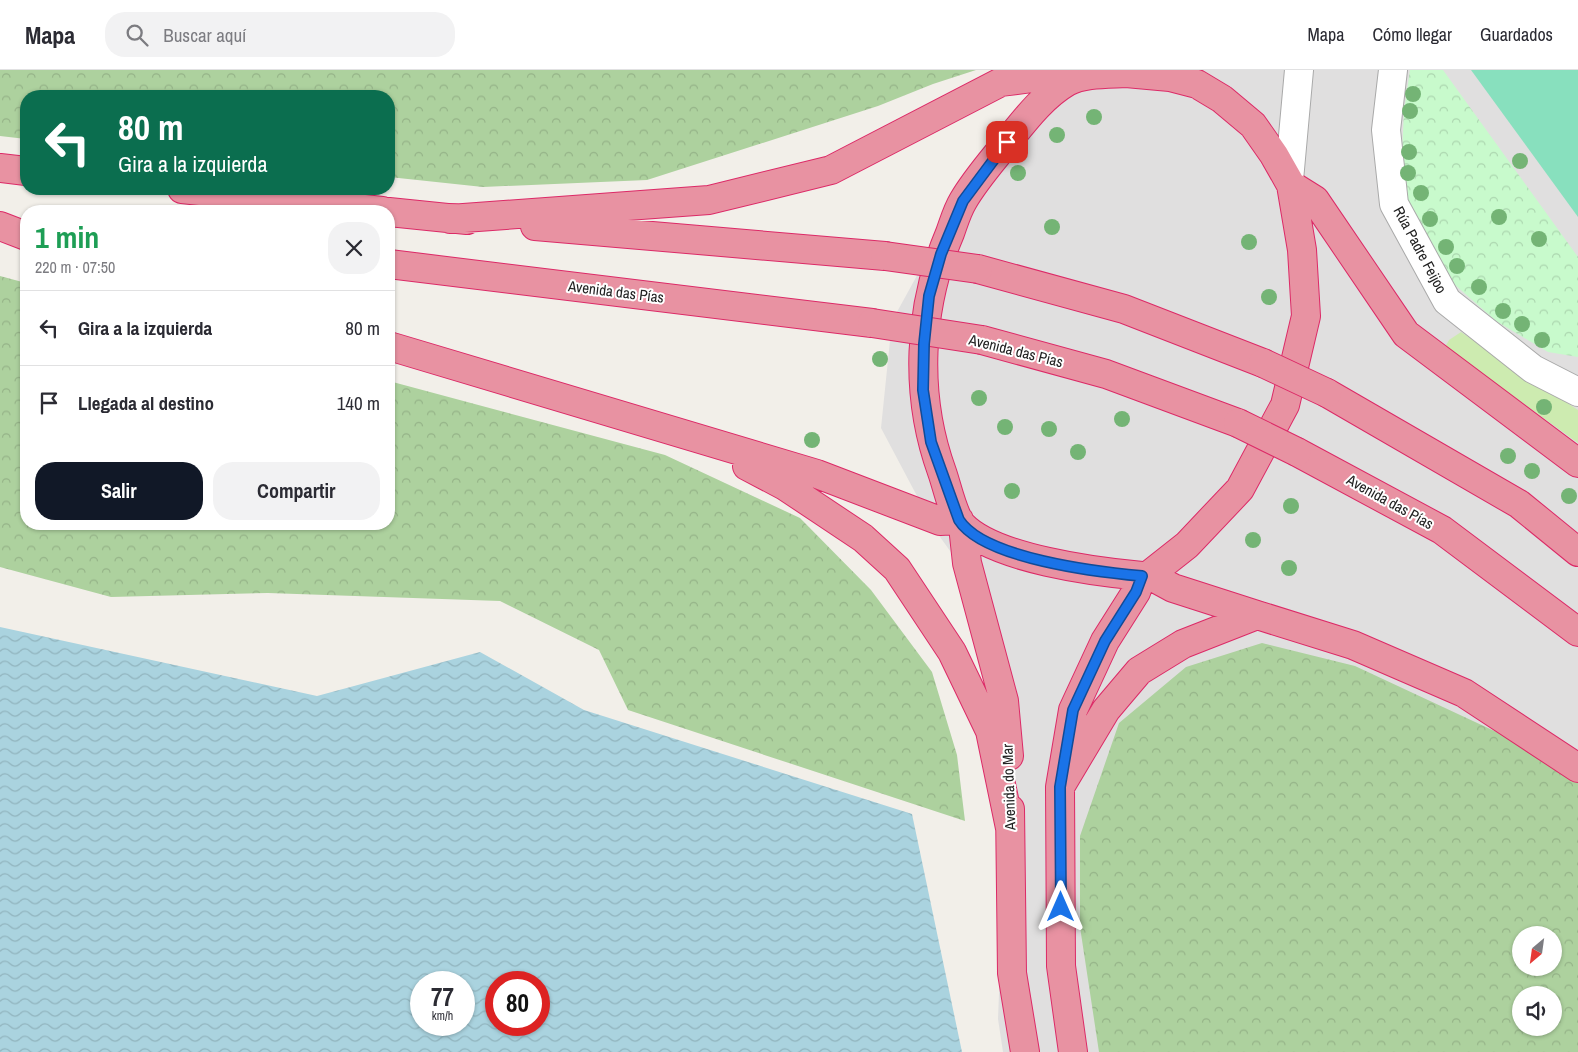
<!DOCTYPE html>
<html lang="es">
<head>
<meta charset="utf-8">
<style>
	body { margin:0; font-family:"Archivo Narrow",sans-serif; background:#f2f2f3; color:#2b2b33; height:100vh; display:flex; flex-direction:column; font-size:19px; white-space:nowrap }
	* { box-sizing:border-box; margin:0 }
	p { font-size:16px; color:#7c7c81 }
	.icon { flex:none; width:28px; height:28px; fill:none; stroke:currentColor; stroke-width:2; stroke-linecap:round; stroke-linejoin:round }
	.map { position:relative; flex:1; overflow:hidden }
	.panel { position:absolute; left:20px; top:135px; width:375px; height:325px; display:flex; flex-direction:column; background:#fff; border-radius:20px; box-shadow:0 1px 4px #0004 }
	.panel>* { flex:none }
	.banner { position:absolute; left:20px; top:20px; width:375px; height:105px; border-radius:20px; box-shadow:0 1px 4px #0004; background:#0b6e4f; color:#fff; overflow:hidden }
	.needle { width:32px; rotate:209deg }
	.buttons { position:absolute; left:1512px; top:856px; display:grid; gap:10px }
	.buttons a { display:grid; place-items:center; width:50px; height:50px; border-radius:50%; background:#fff; box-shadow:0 1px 4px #0004; font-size:25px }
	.speed { position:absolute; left:410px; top:901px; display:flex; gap:10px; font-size:25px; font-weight:700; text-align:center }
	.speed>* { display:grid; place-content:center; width:65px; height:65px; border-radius:50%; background:#fff; box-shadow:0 1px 4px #0004; line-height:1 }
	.speed small { font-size:12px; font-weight:400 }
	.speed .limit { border:8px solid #d22; background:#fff; color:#111 }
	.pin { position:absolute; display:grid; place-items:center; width:42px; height:42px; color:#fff; margin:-21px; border-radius:10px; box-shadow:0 2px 8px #0006 }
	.me { position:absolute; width:55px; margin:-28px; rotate:0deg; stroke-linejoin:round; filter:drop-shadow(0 0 4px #0008) }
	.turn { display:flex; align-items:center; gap:18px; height:105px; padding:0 15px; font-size:22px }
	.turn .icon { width:65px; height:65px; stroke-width:2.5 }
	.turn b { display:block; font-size:35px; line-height:42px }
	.round { display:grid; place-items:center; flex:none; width:52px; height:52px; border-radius:20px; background:#f2f2f3 }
	.overview { display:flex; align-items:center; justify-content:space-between; height:85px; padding:0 15px }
	h1 { font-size:30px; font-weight:800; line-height:38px; color:#1e9e55 }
	.action { display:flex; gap:10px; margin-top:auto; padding:10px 15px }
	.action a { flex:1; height:58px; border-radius:20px; background:#111827; color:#fff; font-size:20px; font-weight:800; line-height:58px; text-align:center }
	.action a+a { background:#f2f2f3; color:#2b2b33 }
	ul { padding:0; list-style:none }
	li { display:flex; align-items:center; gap:15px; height:75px; padding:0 15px; border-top:1px solid #e1e1e2 }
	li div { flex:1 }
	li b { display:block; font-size:19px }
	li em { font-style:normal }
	header { display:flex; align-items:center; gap:30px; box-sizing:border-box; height:70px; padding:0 25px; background:#fff; border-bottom:1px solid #e1e1e2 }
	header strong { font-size:24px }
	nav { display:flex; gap:28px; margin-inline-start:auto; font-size:18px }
	.search { width:350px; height:45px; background:#f2f2f3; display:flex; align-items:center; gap:12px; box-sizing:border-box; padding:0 18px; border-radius:20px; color:#7c7c81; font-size:19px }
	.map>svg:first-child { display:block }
</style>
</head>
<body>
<header>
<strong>Mapa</strong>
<div class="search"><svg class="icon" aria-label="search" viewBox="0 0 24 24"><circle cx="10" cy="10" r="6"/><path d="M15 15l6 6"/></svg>Buscar aquí</div>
<nav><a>Mapa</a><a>Cómo llegar</a><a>Guardados</a></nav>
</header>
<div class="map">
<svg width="1578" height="982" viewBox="0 0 1578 982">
	<defs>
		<pattern id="forest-crowns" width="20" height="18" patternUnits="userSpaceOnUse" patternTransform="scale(1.25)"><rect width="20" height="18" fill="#add19e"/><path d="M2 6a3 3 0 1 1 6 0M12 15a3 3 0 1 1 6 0" fill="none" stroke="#95b388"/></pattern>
		<pattern id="park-crowns" width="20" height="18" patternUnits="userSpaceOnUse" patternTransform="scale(1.25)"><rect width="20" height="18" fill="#c8facc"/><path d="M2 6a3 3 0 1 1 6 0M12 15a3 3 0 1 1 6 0" fill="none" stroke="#acd6af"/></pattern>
		<pattern id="water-waves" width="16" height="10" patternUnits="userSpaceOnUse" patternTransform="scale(1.25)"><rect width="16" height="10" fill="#aad3df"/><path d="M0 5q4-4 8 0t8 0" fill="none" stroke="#92b5bf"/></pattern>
	</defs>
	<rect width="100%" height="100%" fill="#f2efe9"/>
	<path fill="#e0dfdf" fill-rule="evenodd" d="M1047,0H1578V982H1003L998,949L1004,798L976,517L935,460L881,358L892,251L964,120L1007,62ZM1521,865H1554V898H1521ZM1521,925H1554V958H1521Z"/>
	<path fill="#cdebb0" d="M1461,262L1578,340V373L1445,277L1449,270Z"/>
	<path fill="url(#forest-crowns)" fill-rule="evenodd" d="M0,0H976L933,14L878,36L647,110L483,117L389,107V26H26V69L0,66Z
		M0,206L26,213V454H389V311L665,385L800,448L871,520L932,602L957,685L965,751L628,640L599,580L500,531L268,523L111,527L0,497Z
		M1262,573L1355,596L1518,672L1578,713V982H1099L1080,857V766L1119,653L1186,597ZM1521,865H1554V898H1521ZM1521,925H1554V958H1521Z"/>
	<path fill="url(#park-crowns)" d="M1410,0H1443L1578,187V287L1548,282L1496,251L1446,207L1415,155L1401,103L1404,41Z"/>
	<path fill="#88e0be" d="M1471,0H1578V147Z"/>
	<path fill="url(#water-waves)" fill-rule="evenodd" d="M0,557L317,626L480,582L584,640L912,744L962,982H0ZM421,912H464V955H421ZM496,912H539V955H496Z"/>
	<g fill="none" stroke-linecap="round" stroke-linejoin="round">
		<defs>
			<path id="street" d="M1393,0L1386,60L1394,134L1447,231L1533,299L1578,322
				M1289,110L1299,0"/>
			<path id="highway" d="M1126,3L1170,7L1197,14L1222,29L1253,55L1274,85L1291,115L1302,180L1306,246L1285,335L1240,419L1187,475L1149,505L1142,506C1097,502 994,489 962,455C953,445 947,416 942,402C914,325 918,238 950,163C954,152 957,141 963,131C975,110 993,90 1008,71C1025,50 1043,26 1067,12C1083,3 1108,4 1126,3Z
				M0,98L26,101
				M1291,115L1315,130L1406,264L1578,393
				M182,119L382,141
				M389,142L467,150
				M450,149L709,130L831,100L1001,12L1047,6L1067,12
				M0,156L26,166
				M535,156L885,186
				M389,194L872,253
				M978,199L1124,239L1263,293
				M982,270L1106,304L1238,353
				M389,276L817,404L940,451L959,450
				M1327,323L1519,434L1578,482
				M1297,382L1442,460L1578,562
				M747,396L785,416L863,468L897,499L952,582L990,661L1010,758
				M963,456L967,493L1004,631L1009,686
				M1149,505L1173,518L1257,545
				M1060,717L1106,640L1139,601L1183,574L1257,545L1353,575L1464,623L1578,698
				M1010,739L1012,903L1025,982
				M1073,982L1061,896L1060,717L1073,640L1105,571L1136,522L1142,506"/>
		</defs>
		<use href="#street" stroke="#a9a9a9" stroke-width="30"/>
		<use href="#highway" stroke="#dc2a67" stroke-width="30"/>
		<use href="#street" stroke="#fff" stroke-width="28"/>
		<use href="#highway" stroke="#e892a2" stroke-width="28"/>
		<defs>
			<path id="highway-bridge" d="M885,186L978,199
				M872,253L982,270
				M1263,293L1327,323
				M1238,353L1297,382"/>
		</defs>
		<use href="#highway-bridge" stroke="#dc2a67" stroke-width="30" stroke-linecap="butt"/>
		<use href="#highway-bridge" stroke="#e892a2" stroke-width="28"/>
	</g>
	<g fill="#74b475">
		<circle cx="1413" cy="24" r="8"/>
		<circle cx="1410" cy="41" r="8"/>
		<circle cx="1094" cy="47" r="8"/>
		<circle cx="1057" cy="65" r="8"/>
		<circle cx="1409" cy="82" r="8"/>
		<circle cx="1520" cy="91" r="8"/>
		<circle cx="1018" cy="103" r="8"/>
		<circle cx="1408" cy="103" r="8"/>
		<circle cx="1421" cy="123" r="8"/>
		<circle cx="1499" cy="147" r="8"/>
		<circle cx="1430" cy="149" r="8"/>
		<circle cx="1052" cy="157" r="8"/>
		<circle cx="1539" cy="169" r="8"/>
		<circle cx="1249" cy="172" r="8"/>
		<circle cx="1446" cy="177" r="8"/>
		<circle cx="1457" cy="196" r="8"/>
		<circle cx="1479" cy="217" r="8"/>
		<circle cx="1269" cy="227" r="8"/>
		<circle cx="1503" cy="241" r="8"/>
		<circle cx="1522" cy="254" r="8"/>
		<circle cx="1542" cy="270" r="8"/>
		<circle cx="880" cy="289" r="8"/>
		<circle cx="979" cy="328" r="8"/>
		<circle cx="1544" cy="337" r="8"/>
		<circle cx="1122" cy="349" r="8"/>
		<circle cx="1005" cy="357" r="8"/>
		<circle cx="1049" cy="359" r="8"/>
		<circle cx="812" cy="370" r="8"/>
		<circle cx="1078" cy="382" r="8"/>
		<circle cx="1508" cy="386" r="8"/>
		<circle cx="1532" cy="401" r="8"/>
		<circle cx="1012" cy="421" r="8"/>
		<circle cx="1569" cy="426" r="8"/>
		<circle cx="1291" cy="436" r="8"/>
		<circle cx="1253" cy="470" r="8"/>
		<circle cx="1289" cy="498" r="8"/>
	</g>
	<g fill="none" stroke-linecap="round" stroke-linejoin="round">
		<defs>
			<path id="route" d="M1007,72L963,131L941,184L929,226L924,274L923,320L931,372L959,450C984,489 1098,502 1142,506L1136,522L1105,571L1073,640L1060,717L1061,837"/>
		</defs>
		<use href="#route" stroke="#114b97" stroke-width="12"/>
		<use href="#route" stroke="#1a73e8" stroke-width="9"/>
	</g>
	<g text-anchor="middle" stroke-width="4" stroke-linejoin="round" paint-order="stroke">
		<g font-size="15" fill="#222" stroke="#fff">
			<text transform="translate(1420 180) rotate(62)" y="5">Rúa Padre Feijoo</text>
			<text transform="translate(616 222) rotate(7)" y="5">Avenida das Pías</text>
			<text transform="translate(1016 281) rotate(14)" y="5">Avenida das Pías</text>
			<text transform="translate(1390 432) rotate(29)" y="5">Avenida das Pías</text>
			<text transform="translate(1009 717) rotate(-92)" y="5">Avenida do Mar</text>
		</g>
	</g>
</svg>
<div class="buttons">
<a><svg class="needle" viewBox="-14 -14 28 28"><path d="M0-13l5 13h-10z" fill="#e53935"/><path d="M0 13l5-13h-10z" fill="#7c7c81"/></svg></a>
<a><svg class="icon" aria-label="sound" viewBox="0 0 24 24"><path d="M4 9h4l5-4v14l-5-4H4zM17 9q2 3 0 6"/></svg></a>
</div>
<div class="speed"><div>77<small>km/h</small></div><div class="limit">80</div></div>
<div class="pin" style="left:1007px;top:72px;background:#d93025"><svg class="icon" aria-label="arrive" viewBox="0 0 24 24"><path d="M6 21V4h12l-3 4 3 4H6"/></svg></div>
<svg class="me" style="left:1061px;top:837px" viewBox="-20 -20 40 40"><path d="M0-17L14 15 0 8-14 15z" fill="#1a73e8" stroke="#fff" stroke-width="4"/></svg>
<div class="banner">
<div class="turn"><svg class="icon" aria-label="left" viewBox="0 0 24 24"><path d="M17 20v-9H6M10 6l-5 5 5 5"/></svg><div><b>80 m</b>Gira a la izquierda</div></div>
</div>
<section class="panel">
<div class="overview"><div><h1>1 min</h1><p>220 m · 07:50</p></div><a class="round"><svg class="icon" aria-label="close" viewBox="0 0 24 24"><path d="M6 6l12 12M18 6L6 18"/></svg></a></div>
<ul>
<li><svg class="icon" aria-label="left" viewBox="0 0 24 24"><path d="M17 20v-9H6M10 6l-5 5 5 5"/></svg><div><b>Gira a la izquierda</b></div><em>80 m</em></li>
<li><svg class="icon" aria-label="arrive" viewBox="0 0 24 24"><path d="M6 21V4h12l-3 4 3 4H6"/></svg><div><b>Llegada al destino</b></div><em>140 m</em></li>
</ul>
<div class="action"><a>Salir</a><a>Compartir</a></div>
</section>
</div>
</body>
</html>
